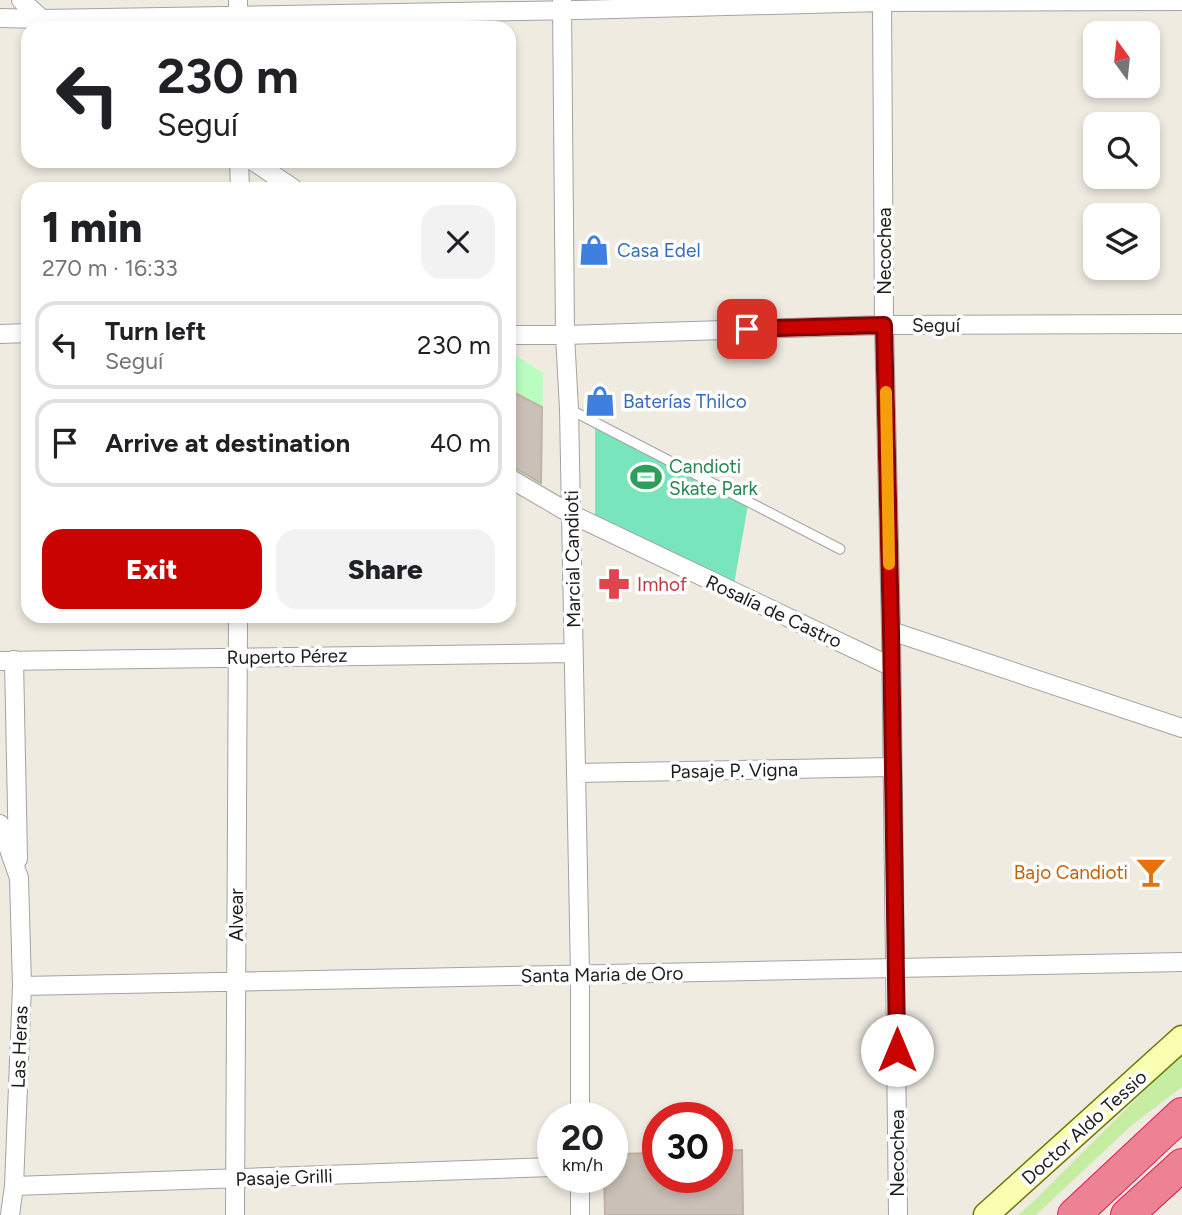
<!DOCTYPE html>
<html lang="en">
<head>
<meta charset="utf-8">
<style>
	body { margin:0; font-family:Figtree,sans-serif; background:#f2f2f2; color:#202124; height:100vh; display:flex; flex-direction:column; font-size:26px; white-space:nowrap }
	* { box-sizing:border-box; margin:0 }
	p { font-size:23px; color:#757577 }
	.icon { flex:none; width:38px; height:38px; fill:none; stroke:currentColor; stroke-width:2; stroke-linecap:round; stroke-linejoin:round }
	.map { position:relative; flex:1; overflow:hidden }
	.side { position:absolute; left:21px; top:182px; width:495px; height:441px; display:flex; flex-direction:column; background:#fff; border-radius:21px; box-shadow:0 4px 10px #0003 }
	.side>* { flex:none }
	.banner { position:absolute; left:21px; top:21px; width:495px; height:147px; border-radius:21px; box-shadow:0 4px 10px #0003; background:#fff; color:#202124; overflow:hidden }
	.needle { width:46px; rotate:345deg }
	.controls { position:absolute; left:1083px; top:21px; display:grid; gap:14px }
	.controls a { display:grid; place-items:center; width:77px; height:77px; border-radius:14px; background:#fff; box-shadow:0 4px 10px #0003; font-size:35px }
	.speed { position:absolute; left:537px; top:1102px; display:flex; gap:14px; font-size:35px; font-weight:700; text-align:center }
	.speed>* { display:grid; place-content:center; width:91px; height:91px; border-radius:50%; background:#fff; box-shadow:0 4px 10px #0003; line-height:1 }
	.speed small { font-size:18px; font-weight:400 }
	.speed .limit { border:10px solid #d22; background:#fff; color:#111 }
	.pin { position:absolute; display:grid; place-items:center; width:60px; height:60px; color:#fff; margin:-30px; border-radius:14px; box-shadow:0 4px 10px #0006 }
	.me { position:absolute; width:77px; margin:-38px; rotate:0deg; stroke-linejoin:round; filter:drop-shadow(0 0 5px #0008) }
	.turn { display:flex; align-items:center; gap:24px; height:147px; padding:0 21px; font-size:32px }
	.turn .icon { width:91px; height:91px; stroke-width:2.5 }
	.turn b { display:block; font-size:49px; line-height:60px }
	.round { display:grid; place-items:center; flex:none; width:74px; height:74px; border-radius:21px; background:#f2f2f2 }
	.head { display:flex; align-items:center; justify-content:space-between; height:119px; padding:0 21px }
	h1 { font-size:42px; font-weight:800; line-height:52px }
	.button { display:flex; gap:14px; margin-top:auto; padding:14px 21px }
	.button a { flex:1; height:80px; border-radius:21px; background:#c90400; color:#fff; font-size:28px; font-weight:800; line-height:80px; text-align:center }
	.button a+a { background:#f2f2f2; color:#202124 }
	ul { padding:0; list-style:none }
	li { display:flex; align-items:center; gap:21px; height:88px; margin:0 14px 10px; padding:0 7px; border:4px solid #e0e0e0; border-radius:21px }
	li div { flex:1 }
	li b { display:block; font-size:26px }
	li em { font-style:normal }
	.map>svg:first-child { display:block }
</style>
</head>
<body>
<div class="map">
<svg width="1182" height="1215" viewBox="0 0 1182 1215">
	<rect width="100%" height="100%" fill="#efebe1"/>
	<path fill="#c6eea2" d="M1182,1053V1087L1133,1124L1036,1215H1018L1033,1202Z"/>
	<path fill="#bafdc0" d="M509,351L543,373L541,490L509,471Z"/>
	<path fill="#78e5bd" d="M595,424L748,505L734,584L595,519Z"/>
	<path fill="#cbc0b7" stroke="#c1b1a3" stroke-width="2" d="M509,390L542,407L541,483L515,468L509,467Z
		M742,1150L743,1215H605L604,1178H612V1154L658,1153V1178H718V1151Z"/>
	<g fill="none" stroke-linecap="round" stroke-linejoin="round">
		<defs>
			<path id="lane" d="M569,409L840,549"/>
			<path id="street" d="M21,0L44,21
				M238,0V28
				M562,0L565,335L569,409L571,514L580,975V1118
				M882,0L884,325L891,631L898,1215
				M0,18L41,19L577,10L882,2L1182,1
				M239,161L240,189
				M253,161L294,189
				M0,334L28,333
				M509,335H565L884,325L1182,324
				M509,478L571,514L890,666
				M891,631L1182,728
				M14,660L18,859
				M0,661L573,653
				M576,773L892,767
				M0,824L19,878L22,986L14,1186L10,1215
				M22,986L1182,962
				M14,1186L553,1167
				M235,1215L238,616
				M580,1215V1178"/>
			<path id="secondary" d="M986,1215L1182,1038"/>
			<path id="highway" d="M1074,1215L1182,1114
				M1127,1215L1182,1165"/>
		</defs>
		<use href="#lane" stroke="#a3a3a3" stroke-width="11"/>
		<use href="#street" stroke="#a3a3a3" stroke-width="20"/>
		<use href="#secondary" stroke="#687700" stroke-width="27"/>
		<use href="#highway" stroke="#e51659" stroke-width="34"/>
		<use href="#lane" stroke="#fff" stroke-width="9"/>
		<use href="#street" stroke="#fff" stroke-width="18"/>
		<use href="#secondary" stroke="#f9feb0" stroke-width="24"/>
		<use href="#highway" stroke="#ed8294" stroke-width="32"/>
	</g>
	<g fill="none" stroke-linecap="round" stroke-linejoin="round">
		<defs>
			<path id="route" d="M747,329L884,325L891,631L897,1050"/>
		</defs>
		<use href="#route" stroke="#830300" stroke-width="18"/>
		<use href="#route" stroke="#c90400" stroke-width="12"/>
		<path stroke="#f59e0b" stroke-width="12" d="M886,392L889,564"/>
	</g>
	<defs>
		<symbol id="shop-bare" viewBox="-9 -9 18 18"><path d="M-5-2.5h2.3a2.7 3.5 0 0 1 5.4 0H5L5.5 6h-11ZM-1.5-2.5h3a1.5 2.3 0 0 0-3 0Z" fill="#3f7fe0" stroke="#fff" stroke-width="2.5" paint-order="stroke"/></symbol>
		<symbol id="stadium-bare" viewBox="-9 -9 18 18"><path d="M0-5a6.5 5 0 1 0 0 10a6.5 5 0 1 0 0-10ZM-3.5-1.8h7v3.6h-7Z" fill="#2e9e5b" stroke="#fff" stroke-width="2.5" paint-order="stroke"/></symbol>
		<symbol id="pharmacy-bare" viewBox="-9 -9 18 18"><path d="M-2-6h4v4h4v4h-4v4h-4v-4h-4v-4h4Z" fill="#e0444e" stroke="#fff" stroke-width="2.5" paint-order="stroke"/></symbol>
		<symbol id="bar-bare" viewBox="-9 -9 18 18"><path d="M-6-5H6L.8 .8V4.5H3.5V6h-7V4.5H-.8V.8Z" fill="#e8710a" stroke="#fff" stroke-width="2.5" paint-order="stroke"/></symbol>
	</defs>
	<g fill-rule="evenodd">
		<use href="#shop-bare" x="572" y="228" width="44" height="44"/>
		<use href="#shop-bare" x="578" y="379" width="44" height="44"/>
		<use href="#stadium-bare" x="624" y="455" width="44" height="44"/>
		<use href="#pharmacy-bare" x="592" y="562" width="44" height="44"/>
		<use href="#bar-bare" x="1129" y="850" width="44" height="44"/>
	</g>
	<g text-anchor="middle" stroke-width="7" stroke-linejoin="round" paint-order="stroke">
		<g font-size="19" fill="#366cbe" stroke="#fff" text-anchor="start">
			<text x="617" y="257">Casa Edel</text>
			<text x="623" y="408">Baterías Thilco</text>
		</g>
		<g font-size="19" fill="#1c1c1c" stroke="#fff">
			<text transform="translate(884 251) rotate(-90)" y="7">Necochea</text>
			<text x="936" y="332">Seguí</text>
			<text transform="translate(572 559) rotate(-91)" y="7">Marcial Candioti</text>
			<text transform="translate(774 611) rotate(25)" y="7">Rosalía de Castro</text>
			<text transform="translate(287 656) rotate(-1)" y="7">Ruperto Pérez</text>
			<text transform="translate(734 770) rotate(-1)" y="7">Pasaje P. Vigna</text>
			<text transform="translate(236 915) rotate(-90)" y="7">Alvear</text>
			<text transform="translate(602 974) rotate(-1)" y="7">Santa Maria de Oro</text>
			<text transform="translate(19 1047) rotate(-88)" y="7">Las Heras</text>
			<text transform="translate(1084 1127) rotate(-42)" y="7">Doctor Aldo Tessio</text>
			<text transform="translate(897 1153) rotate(-90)" y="7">Necochea</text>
			<text transform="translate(284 1177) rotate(-2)" y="7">Pasaje Grilli</text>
		</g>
		<g font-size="19" fill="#27864d" stroke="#fff" text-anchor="start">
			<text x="669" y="473">Candioti<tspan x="669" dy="22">Skate Park</tspan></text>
		</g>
		<g font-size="19" fill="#be3a42" stroke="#fff" text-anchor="start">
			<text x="637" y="591">Imhof</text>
		</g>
		<g font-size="19" fill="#c56008" stroke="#fff" text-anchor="end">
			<text x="1128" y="879">Bajo Candioti</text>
		</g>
	</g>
</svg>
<div class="controls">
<a><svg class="needle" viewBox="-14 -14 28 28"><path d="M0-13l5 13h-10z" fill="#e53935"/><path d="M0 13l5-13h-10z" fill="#757577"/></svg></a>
<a><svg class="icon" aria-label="search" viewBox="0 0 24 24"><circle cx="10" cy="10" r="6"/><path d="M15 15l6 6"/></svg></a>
<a><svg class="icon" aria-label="layers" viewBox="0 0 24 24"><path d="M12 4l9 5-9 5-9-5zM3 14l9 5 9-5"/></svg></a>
</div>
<div class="speed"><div>20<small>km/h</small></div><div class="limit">30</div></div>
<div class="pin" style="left:747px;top:329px;background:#d93025"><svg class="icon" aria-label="arrive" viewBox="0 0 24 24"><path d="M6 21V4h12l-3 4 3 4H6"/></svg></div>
<svg class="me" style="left:897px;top:1050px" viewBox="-20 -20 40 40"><circle r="19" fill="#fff"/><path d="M0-13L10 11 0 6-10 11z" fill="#c90400"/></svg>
<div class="banner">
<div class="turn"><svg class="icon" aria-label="left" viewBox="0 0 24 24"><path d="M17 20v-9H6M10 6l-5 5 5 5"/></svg><div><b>230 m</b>Seguí</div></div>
</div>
<section class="side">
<div class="head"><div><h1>1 min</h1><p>270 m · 16:33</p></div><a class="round"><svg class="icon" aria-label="close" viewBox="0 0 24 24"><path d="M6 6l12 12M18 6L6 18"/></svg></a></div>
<ul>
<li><svg class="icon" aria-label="left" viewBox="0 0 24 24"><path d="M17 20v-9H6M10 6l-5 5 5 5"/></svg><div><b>Turn left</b><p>Seguí</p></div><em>230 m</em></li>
<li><svg class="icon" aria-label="arrive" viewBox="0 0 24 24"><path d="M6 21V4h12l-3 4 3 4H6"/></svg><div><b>Arrive at destination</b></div><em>40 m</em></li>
</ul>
<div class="button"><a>Exit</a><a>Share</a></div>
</section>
</div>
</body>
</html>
